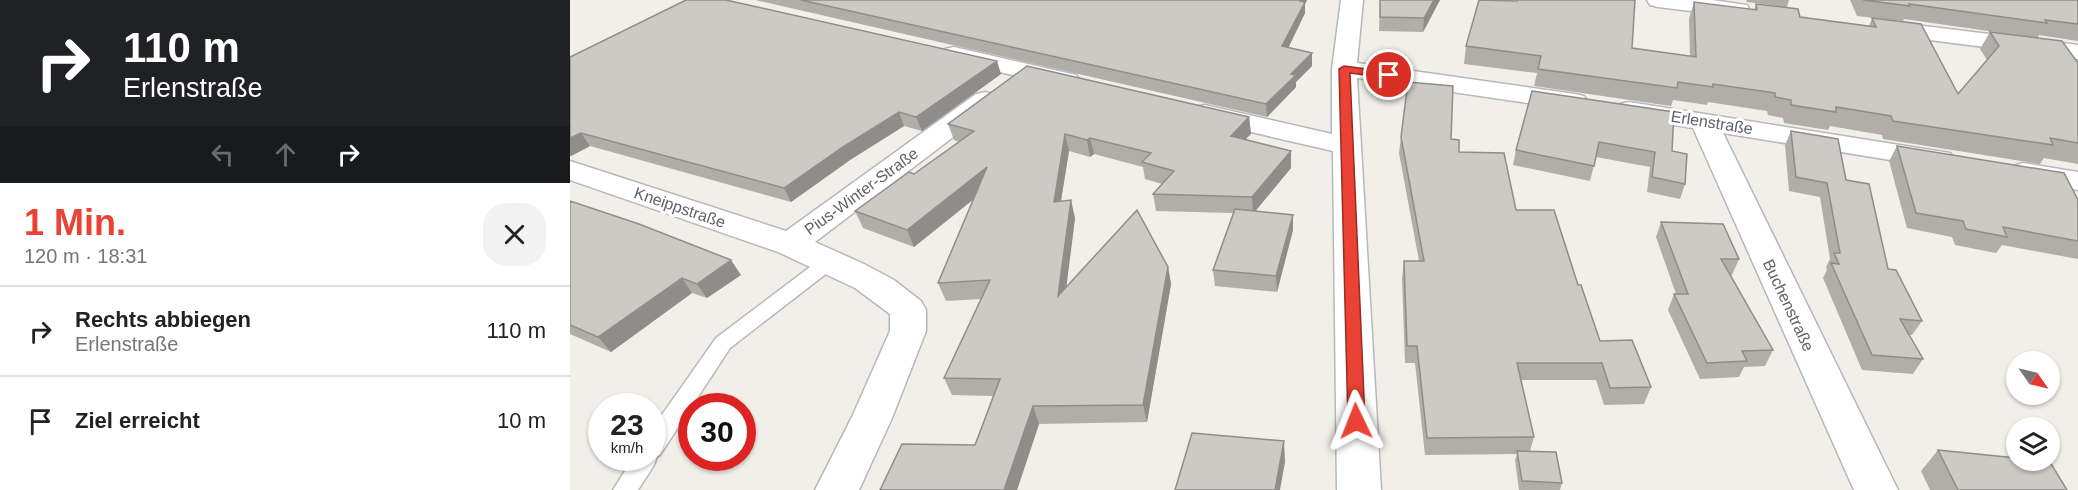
<!DOCTYPE html>
<html lang="de">
<head>
<meta charset="utf-8">
<style>
	body { margin:0; font-family:Arial,sans-serif; background:#f2f2f2; color:#222; height:100vh; display:flex; flex-direction:column; font-size:22px; white-space:nowrap }
	* { box-sizing:border-box; margin:0 }
	p { font-size:20px; color:#767676 }
	.icon { flex:none; width:33px; height:33px; fill:none; stroke:currentColor; stroke-width:2; stroke-linecap:round; stroke-linejoin:round }
	.map { position:relative; flex:1; overflow:hidden }
	.side { display:flex; flex-direction:column; background:#fff; width:570px }
	.side>* { flex:none }
	.top-card { background:#202124; color:#fff; overflow:hidden }
	.needle { width:39px; rotate:124deg }
	.buttons { position:absolute; left:1436px; top:351px; display:grid; gap:12px }
	.buttons a { display:grid; place-items:center; width:54px; height:54px; border-radius:50%; background:#fff; box-shadow:0 2px 4px #0004; font-size:30px }
	.speed { position:absolute; left:18px; top:393px; display:flex; gap:12px; font-size:30px; font-weight:700; text-align:center }
	.speed>* { display:grid; place-content:center; width:78px; height:78px; border-radius:50%; background:#fff; box-shadow:0 2px 4px #0004; line-height:1 }
	.speed small { font-size:15px; font-weight:400 }
	.speed .limit { border:9px solid #d22; background:#fff; color:#111 }
	.pin { position:absolute; display:grid; place-items:center; width:51px; height:51px; color:#fff; margin:-26px; border:3px solid #fff; border-radius:50%; box-shadow:0 2px 6px #0007 }
	.me { position:absolute; width:66px; margin:-33px; rotate:358deg; stroke-linejoin:round; filter:drop-shadow(0 0 4px #0008) }
	.turn { display:flex; align-items:center; gap:21px; height:126px; padding:0 24px; font-size:27px }
	.turn .icon { width:78px; height:78px; stroke-width:2.5 }
	.turn b { display:block; font-size:42px; line-height:51px }
	.lanes { display:flex; align-items:center; height:57px; padding:0 24px; background:#0003; justify-content:center; gap:30px; direction:ltr }
	.lanes .off { opacity:.35 }
	.round { display:grid; place-items:center; flex:none; width:63px; height:63px; border-radius:24px; background:#f2f2f2 }
	.summary { display:flex; align-items:center; justify-content:space-between; height:102px; padding:0 24px }
	h1 { font-size:36px; font-weight:700; line-height:45px; color:#ea4335 }
	ul { padding:0; list-style:none }
	li { display:flex; align-items:center; gap:18px; height:90px; padding:0 24px; border-top:2px solid #e0e0e0 }
	li div { flex:1 }
	li b { display:block; font-size:22px }
	li em { font-style:normal }
	main { display:flex; flex:1; min-height:0 }
	.map>svg:first-child { display:block }
</style>
</head>
<body>
<main>
<section class="side">
<div class="top-card">
<div class="turn"><svg class="icon" aria-label="right" viewBox="0 0 24 24"><path d="M7 20v-9h11M14 6l5 5-5 5"/></svg><div><b>110 m</b>Erlenstraße</div></div>
<div class="lanes"><svg class="icon off" aria-label="left" viewBox="0 0 24 24"><path d="M17 20v-9H6M10 6l-5 5 5 5"/></svg><svg class="icon off" aria-label="ahead" viewBox="0 0 24 24"><path d="M12 20V5M6 11l6-6 6 6"/></svg><svg class="icon" aria-label="right" viewBox="0 0 24 24"><path d="M7 20v-9h11M14 6l5 5-5 5"/></svg></div>
</div>
<div class="summary"><div><h1>1 Min.</h1><p>120 m · 18:31</p></div><a class="round"><svg class="icon" aria-label="close" viewBox="0 0 24 24"><path d="M6 6l12 12M18 6L6 18"/></svg></a></div>
<ul>
<li><svg class="icon" aria-label="right" viewBox="0 0 24 24"><path d="M7 20v-9h11M14 6l5 5-5 5"/></svg><div><b>Rechts abbiegen</b><p>Erlenstraße</p></div><em>110 m</em></li>
<li><svg class="icon" aria-label="arrive" viewBox="0 0 24 24"><path d="M6 21V4h12l-3 4 3 4H6"/></svg><div><b>Ziel erreicht</b></div><em>10 m</em></li>
</ul>
</section>
<div class="map">
<svg width="1508" height="490" viewBox="0 0 1508 490">
	<rect width="100%" height="100%" fill="#f1efe8"/>
	<g fill="none" stroke-linecap="round" stroke-linejoin="round">
		<defs>
			<path id="service" d="M259,256L266,258L268,262L266,266L160,348L90,455L87,456L84,465L68,490H43L63,458H82V429L146,338L252,258Z"/>
			<path id="minor" d="M771,0H793L787,63L1005,94L1014,96L1018,102L1014,108L1005,110L787,78L811,490H767L763,151L625,119L622,113L625,107L635,105L762,134V69Z
				M1077,0H1142L1177,5L1180,10L1177,15L1169,17L1088,7L1080,5Z
				M1313,21L1508,45V59L1305,33L1301,28L1305,23Z
				M384,47L506,75L510,80L506,85L497,88L375,59L372,54L375,49Z
				M415,92L424,94L428,100L424,106L245,242L294,264L324,280L351,301L356,310V331L322,418L289,490H245L282,417L320,331V314L285,288L208,252L0,180V161L216,231L406,94Z
				M1059,102L1380,153L1385,159L1380,165L1370,168L1153,133L1328,490H1284L1123,128L1050,116L1046,110L1050,104Z
				M1453,163L1508,172V190L1443,178L1438,172L1443,166Z"/>
		</defs>
		<use href="#service" stroke="#b5b8bc" stroke-width="3"/>
		<use href="#minor" stroke="#b5b8bc" stroke-width="3"/>
		<use href="#service" fill="#fff" fill-rule="evenodd"/>
		<use href="#minor" fill="#fff" fill-rule="evenodd"/>
	</g>
	<path fill="#afaea9" d="M185,0H737L735,4V13L718,48L742,66L726,82V87L697,117Z
		M810,0H870L853,32L809,31Z
		M1176,0H1219L1217,7L1177,2Z
		M1280,0H1508V41L1469,35L1468,38L1334,19L1333,21L1287,16Z
		M947,1L1062,48L1120,56L1119,19L1124,2L1184,10L1186,4L1230,17L1299,26L1302,18L1388,94L1417,60L1410,49L1420,32L1508,63V164L1474,158L1470,164L1313,139L1312,135L1260,126L1258,130L1214,123L1213,118L1198,115L1197,111L1138,102L1137,105L1103,100L1101,106L964,86L967,73L894,64L896,46Z
		M0,57L431,74L352,131L334,126L280,160L221,202L20,146L1,156H0Z
		M962,91L1102,151L1115,184L1110,199L1077,192L1080,167L1026,157L1020,181L943,165L946,150Z
		M679,117L681,134L675,139L721,151V168L685,211L723,230L707,292L645,286L643,270L663,213L586,211L583,194L592,184L575,179L573,167L524,154L520,157L499,151L491,201L505,218L496,287L598,267L601,284L577,422L469,424L447,490H310L405,445L423,396L382,395L374,378L411,299L376,301L368,283L403,200L344,247L293,228L285,211L344,174L389,142L384,140L378,124Z
		M1221,131L1276,180L1318,269L1352,321L1342,335H1339L1353,359L1343,374L1292,370L1253,278L1257,270L1256,267L1260,259L1250,197L1219,191L1215,145Z
		M831,137L881,139L889,152L946,210L1008,285L1030,341L1081,387L1074,404L1034,405L1026,380H951L964,437L960,451L992,483L990,490H949L945,460L947,454L855,455L845,363H835L832,278L834,261H849L829,153Z
		M1327,146L1508,200V259L1432,245L1426,253L1385,245L1382,237L1337,228L1319,161Z
		M0,201L171,275L137,298L122,293L41,352L0,334Z
		M1091,222L1169,259L1162,275H1161L1203,350L1195,366L1174,367L1169,377L1130,379L1098,310L1104,294H1106L1086,237Z
		M1368,450L1497,490H1360L1351,471Z"/>
	<path fill="#8f8d8a" d="M731,0H737L735,4V13L713,59L712,46Z
		M864,0H870L853,32L854,18Z
		M742,53V66L726,82V87L697,117L696,104L721,74Z
		M427,61L431,74L352,131L346,117Z
		M329,112L334,126L280,160L221,202L214,188L273,147Z
		M679,117L681,134L663,152L661,136Z
		M11,133L20,146L1,156L0,155V138Z
		M495,134L499,151L488,219L484,202Z
		M520,138L524,154L520,157L517,140Z
		M721,151V168L683,214L682,197Z
		M417,167L422,184L344,247L337,230Z
		M501,200L505,218L493,314L488,296Z
		M723,215V230L707,292L706,276Z
		M161,260L171,275L137,298L127,284Z
		M598,267L601,284L577,422L573,405Z
		M112,278L122,293L41,352L28,337Z
		M463,406L469,424L447,490H434Z
		M714,441L715,462L710,490H705Z"/>
	<path fill="#cccac5" stroke="#8f8d8a" stroke-width="1.5" d="M116,0H156L427,61L346,117L329,112L273,147L214,188L11,133L0,138V57Z
		M231,0H731L730,1L735,2L712,46L742,53L721,74L726,75L696,104Z
		M810,0H864L854,18L810,17Z
		M909,0L947,1L948,0H1065L1062,48L1126,57L1124,2L1187,10L1186,4L1228,9L1230,17L1306,27L1302,18L1351,24L1388,94L1429,46L1420,32L1492,41L1508,63V143L1480,138L1483,145L1323,121L1321,116L1266,107V112L1221,105V100L1205,97V93L1143,84V87L1108,82L1107,88L968,69L971,56L896,46Z
		M1293,0H1508V24L1475,20L1477,23L1339,4L1340,6Z
		M457,66L679,117L661,136L721,151L682,197L583,194L604,171L572,162L581,153L520,138L517,140L495,134L484,202L501,200L488,296L567,210L598,267L573,405L463,406L434,490H310L332,444L405,445L430,379L374,378L420,280L368,283L417,167L337,230L285,211L339,172L344,174L404,131L378,124Z
		M838,82L883,86L881,139L889,140V152L934,153L946,210H984L1008,285H1011L1030,341L1062,340L1081,387L1040,388L1032,363H947L964,437L857,438L847,346H837L834,261H854L831,137Z
		M962,91L1104,112L1102,151L1117,154L1115,184L1082,177L1085,152L1029,142L1024,166L946,150Z
		M1221,131L1268,139L1276,180L1299,184L1318,269L1326,270L1352,321L1330,319L1353,359L1302,355L1261,263L1269,264L1264,253H1270L1257,183L1226,177Z
		M1327,146L1494,173L1508,200V241L1433,227L1437,237L1396,229L1393,221L1346,213Z
		M0,201L69,224L161,260L127,284L112,278L28,337L0,325Z
		M665,209L723,215L706,276L643,270Z
		M1091,222L1153,224L1169,259H1151L1203,350L1172,351L1177,361L1137,363L1104,294H1118Z
		M622,433L714,441L705,490H605Z
		M1368,450L1446,458V460H1467L1480,462L1497,490H1388Z
		M947,451L986,452L992,483L952,481Z"/>
	<path fill="#ea4335" stroke="#982c22" stroke-width="1.5" d="M774,66L819,72L824,75L819,78L780,73L795,421L792,426L786,428L780,426L778,421L769,69Z"/>
	<g text-anchor="middle" stroke-width="6" stroke-linejoin="round" paint-order="stroke">
		<g font-size="16" fill="#5f6368" stroke="#fff">
			<text transform="translate(1142 122) rotate(9)" y="6">Erlenstraße</text>
			<text transform="translate(291 191) rotate(-36)" y="6">Pius-Winter-Straße</text>
			<text transform="translate(110 207) rotate(19)" y="6">Kneippstraße</text>
			<text transform="translate(1219 305) rotate(65)" y="6">Buchenstraße</text>
		</g>
	</g>
</svg>
<div class="buttons">
<a><svg class="needle" viewBox="-14 -14 28 28"><path d="M0-13l5 13h-10z" fill="#e53935"/><path d="M0 13l5-13h-10z" fill="#767676"/></svg></a>
<a><svg class="icon" aria-label="layers" viewBox="0 0 24 24"><path d="M12 4l9 5-9 5-9-5zM3 14l9 5 9-5"/></svg></a>
</div>
<div class="speed"><div>23<small>km/h</small></div><div class="limit">30</div></div>
<div class="pin" style="left:819px;top:75px;background:#d93025"><svg class="icon" aria-label="arrive" viewBox="0 0 24 24"><path d="M6 21V4h12l-3 4 3 4H6"/></svg></div>
<svg class="me" style="left:786px;top:421px" viewBox="-20 -20 40 40"><path d="M0-17L14 15 0 8-14 15z" fill="#ea4335" stroke="#fff" stroke-width="4"/></svg>
</div>
</main>
</body>
</html>
